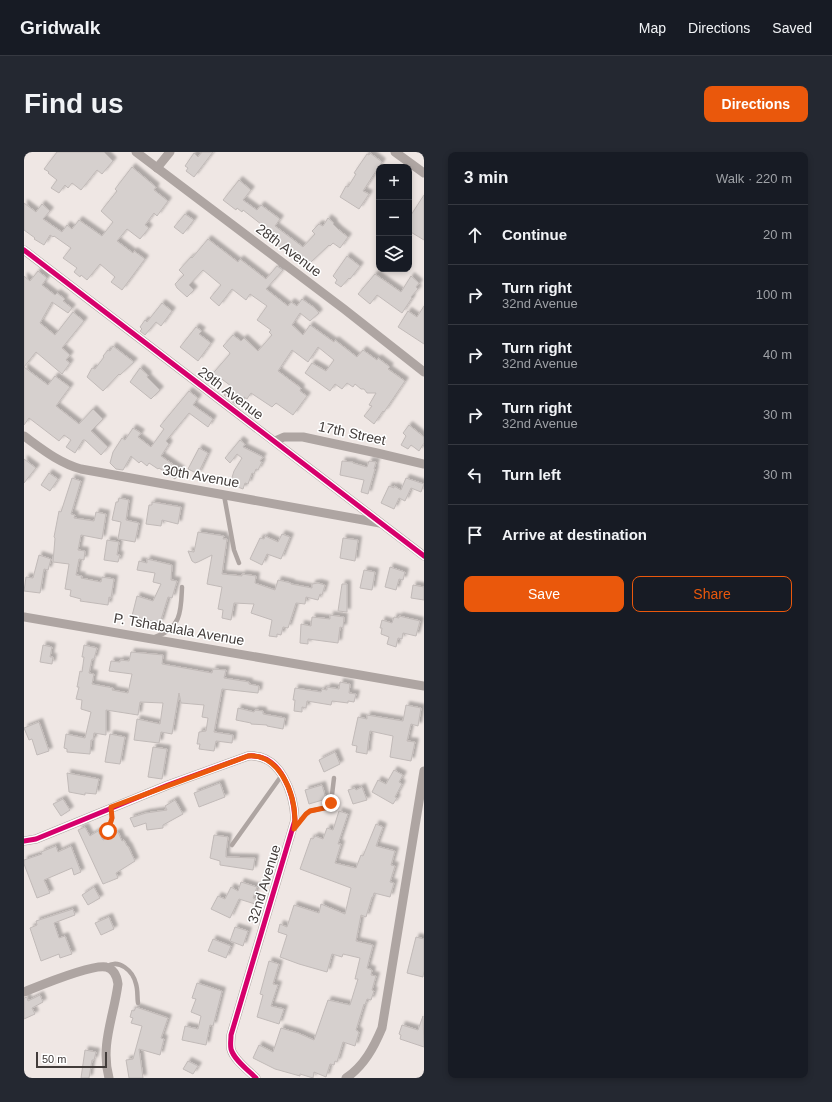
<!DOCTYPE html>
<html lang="en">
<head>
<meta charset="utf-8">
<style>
  :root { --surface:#171b24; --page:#242831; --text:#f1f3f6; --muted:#9ea1a6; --line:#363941; --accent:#ea580c }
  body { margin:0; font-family:Arial,sans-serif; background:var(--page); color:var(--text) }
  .controls { position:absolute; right:12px; top:12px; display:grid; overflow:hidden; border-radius:8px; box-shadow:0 2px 6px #0003 }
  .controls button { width:36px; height:36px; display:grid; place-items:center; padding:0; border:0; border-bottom:1px solid var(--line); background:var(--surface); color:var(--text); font:20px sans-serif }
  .scale { position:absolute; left:12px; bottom:10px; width:71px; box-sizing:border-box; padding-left:4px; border:2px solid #423c3a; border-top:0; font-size:11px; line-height:14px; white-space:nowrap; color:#423c3a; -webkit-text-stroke:3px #fff; paint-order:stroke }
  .stop { position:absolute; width:12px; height:12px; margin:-9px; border:3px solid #ea580c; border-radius:50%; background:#fff }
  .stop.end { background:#ea580c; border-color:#fff; box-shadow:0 1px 4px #0008 }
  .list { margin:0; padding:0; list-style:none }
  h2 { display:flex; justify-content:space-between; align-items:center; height:52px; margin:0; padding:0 16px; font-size:17px }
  h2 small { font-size:13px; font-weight:400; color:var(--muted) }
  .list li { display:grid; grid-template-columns:26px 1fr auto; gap:12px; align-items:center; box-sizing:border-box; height:60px; padding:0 16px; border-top:1px solid var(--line) }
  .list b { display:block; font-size:15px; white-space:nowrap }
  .list p { margin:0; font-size:13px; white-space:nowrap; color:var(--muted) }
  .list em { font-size:13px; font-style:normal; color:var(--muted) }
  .actions { display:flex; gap:8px; padding:12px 16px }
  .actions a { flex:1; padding:9px 0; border:1px solid var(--accent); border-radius:8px; text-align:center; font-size:14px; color:var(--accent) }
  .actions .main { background:var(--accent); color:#fff }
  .icon { flex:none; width:22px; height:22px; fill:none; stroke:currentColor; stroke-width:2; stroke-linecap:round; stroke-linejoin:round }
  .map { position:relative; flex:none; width:400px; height:926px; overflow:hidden; border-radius:8px }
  header { display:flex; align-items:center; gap:24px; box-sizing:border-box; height:56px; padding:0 20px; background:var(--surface); border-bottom:1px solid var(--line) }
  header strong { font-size:19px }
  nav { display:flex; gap:22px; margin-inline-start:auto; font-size:14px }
  .intro { display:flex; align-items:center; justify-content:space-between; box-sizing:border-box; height:96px; padding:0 24px }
  h1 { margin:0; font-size:28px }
  .button { padding:10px 18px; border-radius:8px; background:var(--accent); color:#fff; font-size:14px; font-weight:700 }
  main { display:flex; gap:24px; padding:0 24px }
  aside { flex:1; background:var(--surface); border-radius:8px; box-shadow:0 2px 6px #0003 }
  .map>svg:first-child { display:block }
  .building { fill:#d6d0ce; stroke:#c1bab8; filter:url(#shadow) }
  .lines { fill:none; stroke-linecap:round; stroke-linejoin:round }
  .lane { stroke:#aea5a2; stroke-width:4.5 }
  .street { stroke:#aea5a2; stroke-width:9 }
  .cycleway-casing { stroke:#fff; stroke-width:8 }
  .cycleway { stroke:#d6006c; stroke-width:5 }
  .route { stroke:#ea580c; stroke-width:5 }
  .labels { text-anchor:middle; stroke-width:3; stroke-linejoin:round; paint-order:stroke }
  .street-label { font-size:14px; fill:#423c3a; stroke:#fff }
</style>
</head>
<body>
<header>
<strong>Gridwalk</strong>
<nav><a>Map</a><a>Directions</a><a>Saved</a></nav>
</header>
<div class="intro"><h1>Find us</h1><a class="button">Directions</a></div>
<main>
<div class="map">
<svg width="400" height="926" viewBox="0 0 400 926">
  <defs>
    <filter id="shadow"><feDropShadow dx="3.5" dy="-3.5" stdDeviation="1" flood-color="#0004"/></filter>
  </defs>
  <rect width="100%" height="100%" fill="#efe7e4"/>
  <!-- building -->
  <g class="building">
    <polygon points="33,0 80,0 89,9 78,22 73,18 57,38 48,31 44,36 41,33 35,41 27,36 33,28 24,21 25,20 20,17"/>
    <polygon points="178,0 189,0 170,25 162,19 164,16 161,14 170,1 174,5"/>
    <polygon points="346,1 358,10 339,39 345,42 335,57 316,45 322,34 324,35 332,22 330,21 343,2 345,3"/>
    <polygon points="108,15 132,35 130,38 144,49 133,64 130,61 121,73 125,76 116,87 103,77 93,89 109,101 110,99 121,107 98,138 87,130 91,125 76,112 63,128 57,123 56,125 50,120 53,116 39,106 47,96 30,84 29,85 26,83 20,93 10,87 11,86 0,78 0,51 12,60 18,52 26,59 19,67 38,80 43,73 48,77 55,68 78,84 89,70 77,59 93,39 91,37"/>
    <polygon points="215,28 227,38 219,48 233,58 237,53 256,67 251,74 279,95 291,82 288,79 295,72 299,74 304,66 310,71 309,72 315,78 324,85 316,96 309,91 306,94 305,93 285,112 282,109 280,111 267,98 265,101 252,92 256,87 219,58 218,60 213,56 212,58 199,48"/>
    <polygon points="400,43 400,88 385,79 385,66"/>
    <polygon points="161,62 170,68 159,82 150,75"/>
    <polygon points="184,87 214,110 216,107 242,127 253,114 259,118 242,137 264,154 267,150 273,154 278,147 291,156 295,161 286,169 276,161 268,173 279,183 286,173 310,190 311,188 333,205 339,198 353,208 354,206 366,215 364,217 381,229 360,260 359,259 350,272 340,264 348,254 345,253 352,241 343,241 340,237 337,237 331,232 329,235 323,231 318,237 311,232 306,239 281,221 288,211 302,219 310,208 294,195 284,210 268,198 254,219 277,236 276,239 283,244 269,263 252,251 248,255 227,241 223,247 220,245 215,253 212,253 200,243 207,234 195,225 189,232 184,227 205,203 206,201 199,194 209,183 217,189 220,186 234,199 248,183 245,180 247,178 233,168 243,154 226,142 222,148 208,137 195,154 186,146 197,133 179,118 165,133 170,138 163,145 153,136 151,132 160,123 155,118 167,105 168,106"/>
    <polygon points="323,104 336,114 326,127 325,126 317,135 311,131 313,128 309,124"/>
    <polygon points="14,119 23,126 18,133 31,143 33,141 41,147 39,149 48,156 44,161 28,150 16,171 31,183 49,160 60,169 38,196 46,203 42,208 46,211 38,222 12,200 0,215 24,233 31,224 46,235 32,254 55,272 69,257 79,267 67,279 84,295 77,303 61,288 59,288 51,301 42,295 47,288 40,283 35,289 5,266 0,273 0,124 6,129"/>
    <polygon points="351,122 377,140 387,124 395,131 392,135 394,137 387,145 388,146 378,161 353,143 346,152 334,142"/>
    <polygon points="138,151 148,159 137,174 132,170 121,183 116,179 118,177 116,175 121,168 123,170"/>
    <polygon points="400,154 400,192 374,175 384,159 393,165"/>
    <polygon points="172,175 178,179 175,182 187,191 174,209 156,195"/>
    <polygon points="89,194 110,210 96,223 95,222 79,239 63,225 68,216 71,217 80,205 79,204 84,198 86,199"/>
    <polygon points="116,216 124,223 123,225 136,238 127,247 106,230"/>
    <polygon points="165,239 174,246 169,253 189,267 184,275 165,261 142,289 145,292 137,304 157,318 151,327 135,316 134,317 125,311 123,314 117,309 115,311 107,304 99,318 92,317 86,311 89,300 98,286 101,288 109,276 117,281 114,285 127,295 140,277 136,274"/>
    <polygon points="385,273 400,285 400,291 395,299 387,293 384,297 377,293 382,284 379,281"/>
    <polygon points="216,288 221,292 219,295 239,305 236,309 238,310 234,318 232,317 230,322 228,321 224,332 221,331 219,337 206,332 210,319 218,306 213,302 206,311 201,306"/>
    <polygon points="175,296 184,301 174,322 164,317"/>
    <polygon points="0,307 12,316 0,331"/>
    <polygon points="318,309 329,310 329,311 343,315 345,309 352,310 350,317 351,317 344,342 337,340 340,328 316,323"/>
    <polygon points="25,321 34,327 26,339 17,333"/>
    <polygon points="48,326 57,329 47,362 51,363 50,366 70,369 72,360 82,362 78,387 57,383 54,398 61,399 60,408 55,407 52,423 58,424 57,426 77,430 78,425 90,427 87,446 85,445 84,453 56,449 57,447 46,444 47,438 41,437 45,412 29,410 31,386 30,385 35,359 37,360"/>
    <polygon points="382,326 400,332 397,340 387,336 381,349 375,346 370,357 357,351 365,334 370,336 370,334 377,338"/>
    <polygon points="95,346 105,348 102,368 115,371 111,390 94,387 97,370 88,368 92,350 94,350"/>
    <polygon points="128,350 157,355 154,372 138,368 137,374 122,372 125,353 128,353"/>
    <polygon points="174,380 200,384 199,387 203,387 198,422 218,424 218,422 232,424 231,431 251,438 254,428 267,431 267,432 288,436 288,432 294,431 301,433 298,443 296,442 294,448 282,445 281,452 272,451 264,476 259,475 257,483 253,482 253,485 245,484 248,468 227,461 230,452 210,451 207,468 198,466 199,458 194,457 198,435 183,432 188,403 174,410 171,411 168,409 164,399 170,400"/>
    <polygon points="258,382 266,385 257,407 243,402 238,413 226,407 236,386 240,387 241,384 254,390"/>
    <polygon points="319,386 334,388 331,409 316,406"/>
    <polygon points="83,388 95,390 93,403 96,403 94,410 80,408"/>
    <polygon points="15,403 27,407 24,418 20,417 16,441 0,439 2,425 9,426"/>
    <polygon points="123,407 148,413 147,428 153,429 148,446 144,445 136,471 108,464 113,444 129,449 137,432 129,430 131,421 113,418 115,409 123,411"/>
    <polygon points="366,415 381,420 379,428 375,427 372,438 361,435"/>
    <polygon points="340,418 351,420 348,438 336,436"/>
    <polygon points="318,432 323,432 323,460 314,459"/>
    <polygon points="389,433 400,435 400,448 387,446"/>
    <polygon points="306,463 320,465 319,476 316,475 314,491 284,487 284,492 276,491 277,472 287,474 288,465 306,467"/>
    <polygon points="375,464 396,469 392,484 379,481 378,487 374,486 372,495 363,492 365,485 357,482 358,476 356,476 358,468 368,471 370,465 375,466"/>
    <polygon points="19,493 28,495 26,505 29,505 28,512 16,510"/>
    <polygon points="60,493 73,496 70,507 68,507 65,521 70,522 68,532 89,536 88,538 104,541 108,522 85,519 87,509 96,510 96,508 105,509 107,500 139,503 138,512 188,521 189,517 202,518 200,526 225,530 225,532 235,534 234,541 198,537 190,580 209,583 208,591 192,589 190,599 175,597 176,592 173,592 175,580 182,579 184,566 178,565 180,553 157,551 155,541 148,582 137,580 135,591 110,588 113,567 136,572 139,551 116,550 114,563 82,558 82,583 70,581 69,588 67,588 66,602 43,600 43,597 40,596 42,582 61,586 67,560 57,557 58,548 52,547 55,535 53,535 56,519 58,520 60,505 58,505"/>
    <polygon points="316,530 326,532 325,541 332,542 330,550 324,549 324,551 308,549 307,553 283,549 282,556 278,555 278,560 270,559 271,548 269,548 271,536 297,540 298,537 303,538 303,535 315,537"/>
    <polygon points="382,553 397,556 394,574 387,572 383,589 391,590 387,609 366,605 369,584 346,579 344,592 343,602 332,600 333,594 328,593 334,565 343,567 343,563 379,569"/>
    <polygon points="214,556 230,560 231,558 239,559 239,562 261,566 259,577 243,574 243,573 227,572 227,571 212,568"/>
    <polygon points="15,570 25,599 13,603 8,587 5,588 0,576"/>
    <polygon points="86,582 101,585 96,612 81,610"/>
    <polygon points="129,595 143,597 138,627 124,625"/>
    <polygon points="311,600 316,612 300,620 295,608"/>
    <polygon points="370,618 379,623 375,630 378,632 371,645 373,646 369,652 348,640 354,628 362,632"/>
    <polygon points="43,621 75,627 72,642 61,641 61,643 45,640"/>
    <polygon points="196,631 201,645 175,655 170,641"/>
    <polygon points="298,633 302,647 285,652 281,638"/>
    <polygon points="338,635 343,648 329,652 324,638 331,636 332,638"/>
    <polygon points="39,647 46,658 37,664 29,652"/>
    <polygon points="151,648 159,662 139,673 139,676 123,678 122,671 110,675 106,666 122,661 143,658 141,654"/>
    <polygon points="315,659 324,662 314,692 317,692 311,711 332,716 337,703 339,704 352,672 359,675 352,694 371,699 367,713 371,714 366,730 370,731 366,745 350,741 349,745 348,745 342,765 337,763 332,789 349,793 343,816 348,818 347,823 352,824 348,838 350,839 347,848 343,847 341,853 340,852 332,878 335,880 331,894 319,890 313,910 311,909 310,913 306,912 302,925 290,920 289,926 276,922 276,924 251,917 229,906 235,893 249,900 257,876 274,881 290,888 304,848 326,853 334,827 331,827 336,806 319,802 318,805 308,802 303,820 275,812 256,805 263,783 254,780 256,772 263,775 270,753 295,761 297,752 321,762 327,736 276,717 287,686 289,687 291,684 299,687 303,676 309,678"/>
    <polygon points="61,675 66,684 74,679 79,688 94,680 98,689 100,688 103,694 104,694 111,709 92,721 94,726 79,732 54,678"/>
    <polygon points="190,683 204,685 202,700 202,705 231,706 229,718 196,713 196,709 186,706"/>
    <polygon points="32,694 34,700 47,694 57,720 50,723 48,716 20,728 26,741 13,746 0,712 0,708 18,702 17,700"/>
    <polygon points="217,730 233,735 229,746 233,748 231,752 215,747 206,766 187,757 194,744 201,747 207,735 214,739"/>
    <polygon points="70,735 76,746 64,753 58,743"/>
    <polygon points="49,757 51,763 30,771 35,786 41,784 48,802 36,806 35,802 17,809 6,776 13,773 12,769"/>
    <polygon points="85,765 90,777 77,783 71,771"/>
    <polygon points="211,775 224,779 219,794 206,789"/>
    <polygon points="392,785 400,787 400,819 399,825 383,821"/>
    <polygon points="189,787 207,794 202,806 184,799"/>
    <polygon points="245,809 255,812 249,832 254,833 247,854 260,857 255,872 233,865 239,843 236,842"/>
    <polygon points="173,831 198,839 189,874 186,873 182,893 158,888 161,874 174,877 177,864 167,860 172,847 168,846"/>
    <polygon points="16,843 19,850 8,856 11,862 0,867 0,846 3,845 4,849"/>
    <polygon points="112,855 144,866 137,886 140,887 136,903 115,897 119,926 105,926 102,908 109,907 118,874 107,871 109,866 106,865 108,858 110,859"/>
    <polygon points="399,864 400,895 376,887 377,883 375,882 378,873 394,878"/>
    <polygon points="61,898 72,900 70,908 68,908 65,926 57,926"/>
    <polygon points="164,909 174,914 169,922 159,917"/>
  </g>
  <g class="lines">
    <!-- lane -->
    <g class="lane">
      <polyline points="200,343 210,398 215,411"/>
      <path d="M131,485C158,476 157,458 158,435"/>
      <polyline points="271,675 282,662 286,659 305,655 307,651 310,626"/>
      <polyline points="84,679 88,666 87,655"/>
      <polyline points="208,693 258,623"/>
      <path d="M82,815C95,806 109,819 112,832C114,838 113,845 114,851"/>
    </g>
    <!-- street -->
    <g class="street">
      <polyline points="112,0 320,157 400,220"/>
      <polyline points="371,0 400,21"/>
      <polyline points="133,16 146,0"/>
      <polyline points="0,98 400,404"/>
      <path d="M0,284C18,297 35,311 57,317L356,371"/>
      <polyline points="251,289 260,285 279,285 353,301 400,312"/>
      <polyline points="0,465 400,534"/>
      <path d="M0,689L12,687L144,633L224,604C257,601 270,642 271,668L207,883C207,888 206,892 207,897C210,908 224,918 232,926"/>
      <path d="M0,840C15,834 67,812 82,815C90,817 93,824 94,832C90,864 76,893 85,926"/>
      <path d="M322,926C340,914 350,895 358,876L400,619"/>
    </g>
    <!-- cycleway casing -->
    <g class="cycleway-casing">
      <g id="cycleway">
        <polyline points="0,98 400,404"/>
        <path d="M0,689L12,687L144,633L224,604C257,601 270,642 271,668L207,883C207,888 206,892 207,897C210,908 224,918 232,926"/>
      </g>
    </g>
    <!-- cycleway -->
    <use href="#cycleway" class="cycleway"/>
  </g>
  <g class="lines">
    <!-- route -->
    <path class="route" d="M84,679L88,666L87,655L224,604C258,601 275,650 270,677L282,662L286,659L305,655L307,651"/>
  </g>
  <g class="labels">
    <!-- street labels -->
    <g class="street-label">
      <text transform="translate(265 98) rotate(37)" y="5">28th Avenue</text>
      <text transform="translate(207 241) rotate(37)" y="5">29th Avenue</text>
      <text transform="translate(328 281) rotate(12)" y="5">17th Street</text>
      <text transform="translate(177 324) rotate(10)" y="5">30th Avenue</text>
      <text transform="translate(155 477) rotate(10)" y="5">P. Tshabalala Avenue</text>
      <text transform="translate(240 732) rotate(-73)" y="5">32nd Avenue</text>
    </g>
  </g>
</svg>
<div class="controls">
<button>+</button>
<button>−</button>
<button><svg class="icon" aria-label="layers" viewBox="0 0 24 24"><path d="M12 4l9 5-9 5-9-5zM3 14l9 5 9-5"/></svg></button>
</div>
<div class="scale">50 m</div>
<div class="stop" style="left:84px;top:679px"></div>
<div class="stop end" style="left:307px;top:651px"></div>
</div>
<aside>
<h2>3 min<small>Walk · 220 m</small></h2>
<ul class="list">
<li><svg class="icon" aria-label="ahead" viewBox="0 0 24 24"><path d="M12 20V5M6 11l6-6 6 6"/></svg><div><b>Continue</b></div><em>20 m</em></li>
<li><svg class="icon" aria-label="right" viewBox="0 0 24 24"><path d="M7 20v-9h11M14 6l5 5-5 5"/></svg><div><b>Turn right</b><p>32nd Avenue</p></div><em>100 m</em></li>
<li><svg class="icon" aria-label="right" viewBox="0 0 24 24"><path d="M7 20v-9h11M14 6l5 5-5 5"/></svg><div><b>Turn right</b><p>32nd Avenue</p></div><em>40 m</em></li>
<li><svg class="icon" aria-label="right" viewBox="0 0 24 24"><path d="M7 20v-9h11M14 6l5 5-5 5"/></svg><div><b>Turn right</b><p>32nd Avenue</p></div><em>30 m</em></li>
<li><svg class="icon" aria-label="left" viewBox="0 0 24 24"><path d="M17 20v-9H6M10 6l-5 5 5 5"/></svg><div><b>Turn left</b></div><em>30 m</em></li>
<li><svg class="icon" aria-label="arrive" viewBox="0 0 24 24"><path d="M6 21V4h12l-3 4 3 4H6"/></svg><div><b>Arrive at destination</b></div></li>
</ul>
<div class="actions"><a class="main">Save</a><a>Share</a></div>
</aside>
</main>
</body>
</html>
